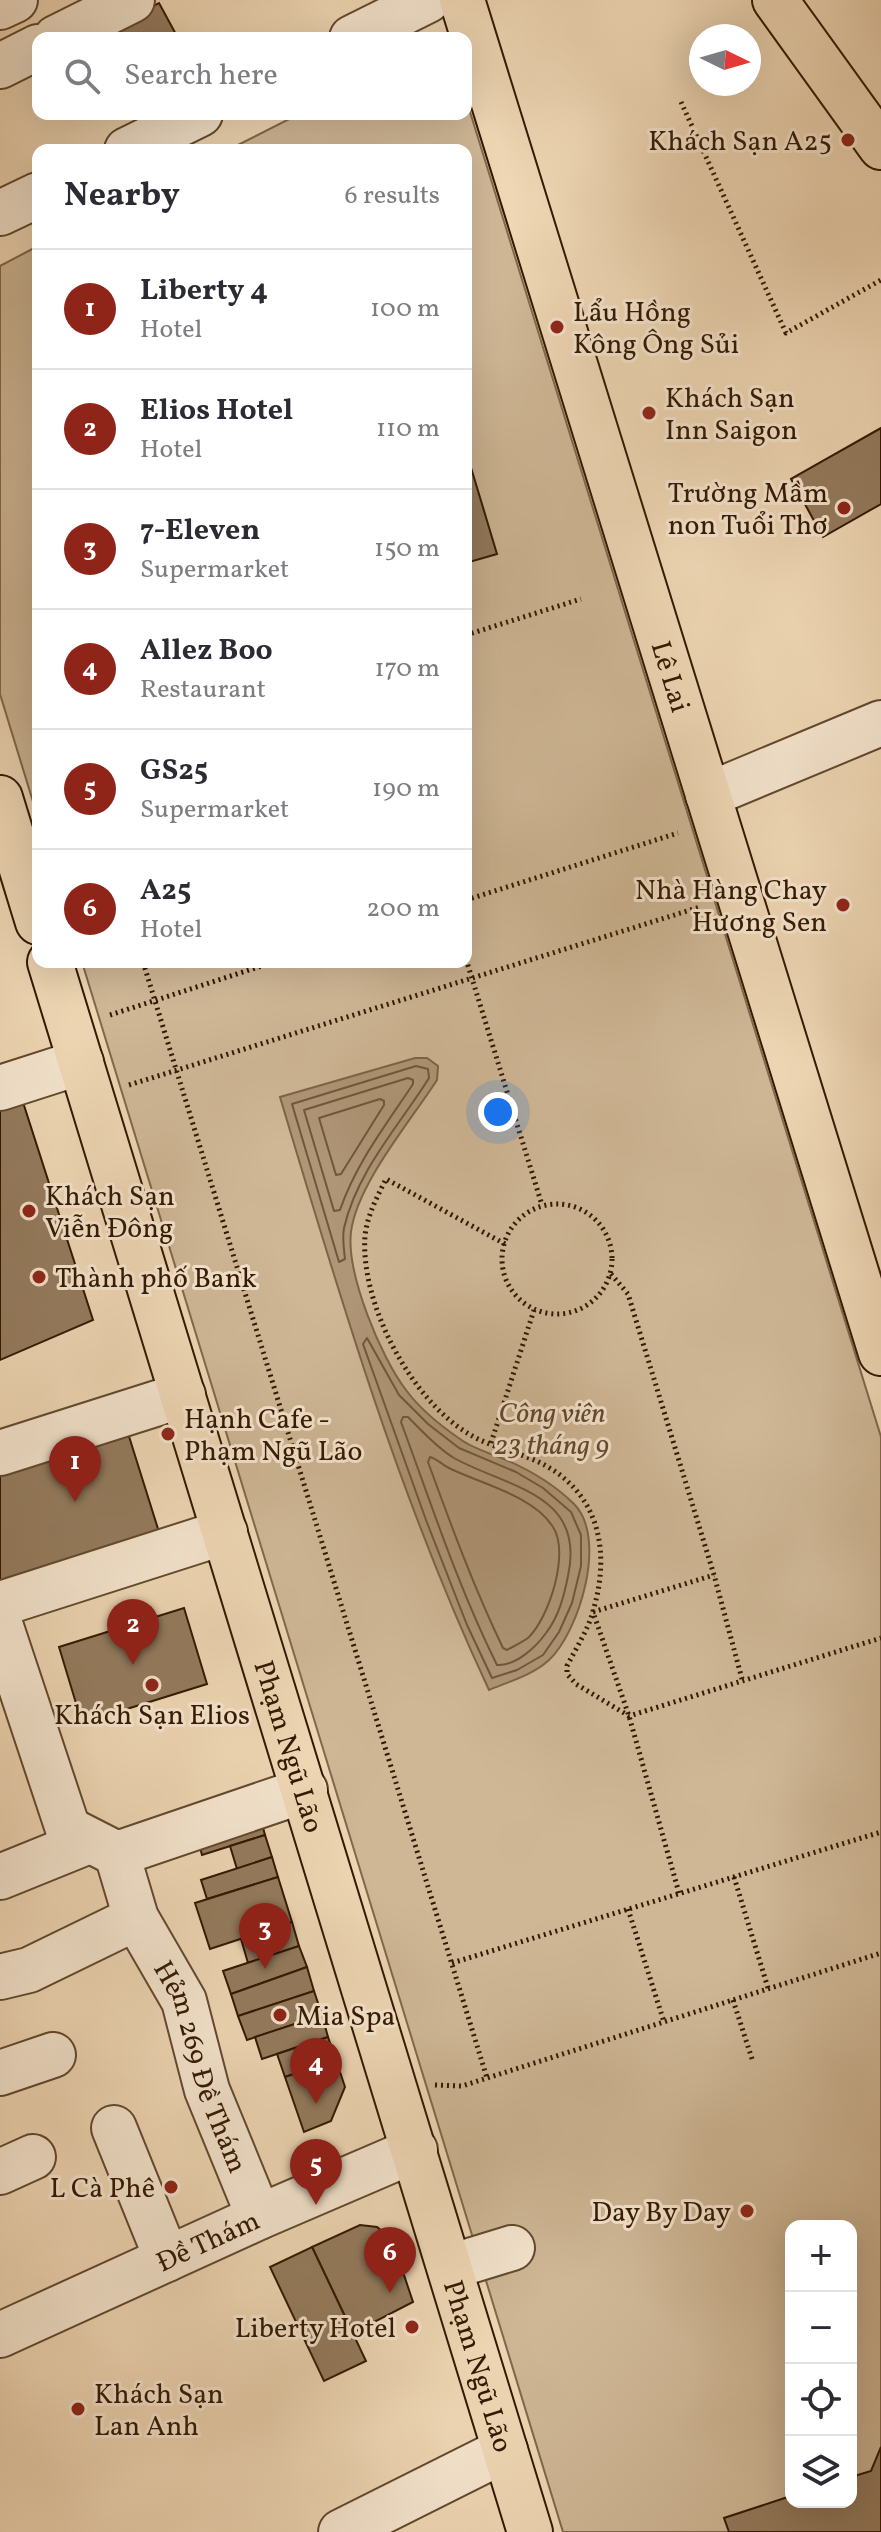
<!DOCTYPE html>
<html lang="en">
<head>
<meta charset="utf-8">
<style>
  :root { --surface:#fff; --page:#f2f2f3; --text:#2b2b33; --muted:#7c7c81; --line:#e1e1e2; --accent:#8f2418 }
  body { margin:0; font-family:Vollkorn,serif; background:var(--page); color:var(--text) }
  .controls { position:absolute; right:24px; bottom:24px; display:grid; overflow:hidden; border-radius:16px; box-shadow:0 8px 32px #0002 }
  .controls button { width:72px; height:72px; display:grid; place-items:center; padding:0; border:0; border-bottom:2px solid var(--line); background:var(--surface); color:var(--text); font:40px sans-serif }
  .compass { position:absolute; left:689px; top:24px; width:72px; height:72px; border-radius:50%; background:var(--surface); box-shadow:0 8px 32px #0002; rotate:95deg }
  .you { position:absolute; left:498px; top:1112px; width:28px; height:28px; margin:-20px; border:6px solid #fff; border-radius:50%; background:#1a73e8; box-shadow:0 0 0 12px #1a73e833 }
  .badge { display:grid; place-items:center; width:52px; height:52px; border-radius:50%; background:var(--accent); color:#fff; font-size:26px; font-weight:700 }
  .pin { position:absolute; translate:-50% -66px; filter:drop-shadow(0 2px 4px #0008) }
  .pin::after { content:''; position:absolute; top:42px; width:28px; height:24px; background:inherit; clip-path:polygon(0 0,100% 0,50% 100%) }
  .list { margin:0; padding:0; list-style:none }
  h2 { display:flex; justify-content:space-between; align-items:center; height:104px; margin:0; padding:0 32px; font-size:34px }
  h2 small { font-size:26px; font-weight:400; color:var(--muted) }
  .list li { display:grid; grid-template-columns:52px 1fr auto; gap:24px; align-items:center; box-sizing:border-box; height:120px; padding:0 32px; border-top:2px solid var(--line) }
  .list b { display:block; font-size:30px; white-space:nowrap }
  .list p { margin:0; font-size:26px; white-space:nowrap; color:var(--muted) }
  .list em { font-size:26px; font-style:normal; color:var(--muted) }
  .icon { flex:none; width:44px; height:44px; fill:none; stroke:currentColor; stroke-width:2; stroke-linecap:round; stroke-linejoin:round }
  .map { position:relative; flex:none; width:881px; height:2532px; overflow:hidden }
  .search { position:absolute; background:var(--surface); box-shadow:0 8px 32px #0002; left:32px; top:32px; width:440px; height:88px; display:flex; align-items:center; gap:20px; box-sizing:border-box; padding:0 28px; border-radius:16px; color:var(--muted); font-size:30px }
  .panel { position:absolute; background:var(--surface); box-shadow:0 8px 32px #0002; left:32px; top:144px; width:440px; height:824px; border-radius:16px }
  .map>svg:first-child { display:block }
  .green { fill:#cfb796; stroke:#80684b; stroke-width:2; fill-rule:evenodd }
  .water { fill:#af9677; stroke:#7d6447; stroke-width:2 }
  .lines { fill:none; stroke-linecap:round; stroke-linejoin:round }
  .shore { stroke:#70573c; stroke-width:2 }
  .building { fill:#947b5e; stroke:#321800; stroke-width:2 }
  .minor-casing { stroke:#61482d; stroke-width:48 }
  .major-casing { stroke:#321800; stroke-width:48 }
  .path { stroke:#321800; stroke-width:5; stroke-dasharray:2 4; stroke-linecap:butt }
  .minor { stroke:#f5e5cf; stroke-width:44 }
  .major { stroke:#efd7b5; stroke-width:44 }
  .poi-dot { fill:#8f2418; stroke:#f5e5cf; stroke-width:3 }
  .labels { text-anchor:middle; stroke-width:6; stroke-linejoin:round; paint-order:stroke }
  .poi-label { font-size:28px; fill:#321800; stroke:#f5e5cf; text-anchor:start }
  .street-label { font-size:28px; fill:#321800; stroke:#f5e5cf }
  .park-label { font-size:28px; font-style:italic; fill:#61482d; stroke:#f5e5cf }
</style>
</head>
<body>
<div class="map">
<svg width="881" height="2532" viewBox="0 0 881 2532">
  <rect width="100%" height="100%" fill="#efd7b5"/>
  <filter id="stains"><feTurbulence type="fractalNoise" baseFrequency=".0025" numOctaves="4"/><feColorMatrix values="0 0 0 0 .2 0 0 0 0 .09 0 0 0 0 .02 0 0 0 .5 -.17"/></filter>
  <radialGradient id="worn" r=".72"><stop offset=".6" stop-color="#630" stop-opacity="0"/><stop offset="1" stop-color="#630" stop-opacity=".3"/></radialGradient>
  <!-- green -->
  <g class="green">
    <path d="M466,99L881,1437V2532H563L82,962H466V150H228L299,114H466ZM791,2226H851V2502H791Z"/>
    <polygon points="38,246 38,818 0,694 0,266"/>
  </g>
  <!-- water -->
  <path class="water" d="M415,1058H427L438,1066L437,1080C410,1122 357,1184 351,1232C346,1273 381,1358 406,1390C420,1409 441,1426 460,1439C472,1448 489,1453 504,1459C530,1470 554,1484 574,1504C608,1538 579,1632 549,1660C533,1675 508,1682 489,1690C400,1500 340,1298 280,1097Z"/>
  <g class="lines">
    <!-- shore -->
    <g class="shore">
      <path d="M416,1066L428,1069L429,1078C399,1126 357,1171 344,1228C342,1238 344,1249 345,1259L339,1262L292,1104Z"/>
      <path d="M408,1078L413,1080V1084C386,1125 356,1163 340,1210L334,1211L304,1110Z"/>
      <polygon points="380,1099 384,1101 384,1105 341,1174 336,1175 319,1118"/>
      <polygon points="367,1338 399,1395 428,1424 459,1448 516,1472 543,1488 571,1512 581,1535 581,1566 572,1603 559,1632 543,1655 517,1670 492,1678 467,1625 426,1520 363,1344"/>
      <path d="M403,1417H408C422,1431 437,1448 454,1458C508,1488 586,1493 568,1576C564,1596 559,1616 546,1633C536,1647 516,1666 497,1665C458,1587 431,1503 401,1422Z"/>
      <path d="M430,1457C438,1459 443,1466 451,1469C482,1484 534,1496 553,1527C570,1553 549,1617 529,1637C523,1642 514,1646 507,1650L503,1648C474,1588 451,1525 428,1462Z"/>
    </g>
  </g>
  <!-- building -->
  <g class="building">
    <polygon points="159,3 178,38 89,38"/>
    <polygon points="881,428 881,504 823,537 791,479"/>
    <polygon points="466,451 497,554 466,563"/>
    <polygon points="21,1096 93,1320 0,1360 0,1102"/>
    <polygon points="127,1430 159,1532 0,1583 0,1471"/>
    <polygon points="184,1608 207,1684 82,1723 59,1647"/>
    <polygon points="260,1816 265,1835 202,1855 197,1836"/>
    <polygon points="265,1835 272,1857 237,1869 230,1846"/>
    <polygon points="272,1857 278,1877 207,1899 201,1880"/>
    <polygon points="278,1877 292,1922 210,1949 195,1903"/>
    <polygon points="292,1922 299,1946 248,1963 241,1939"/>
    <polygon points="299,1946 307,1967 231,1994 223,1971"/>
    <polygon points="307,1967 314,1991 238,2016 231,1994"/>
    <polygon points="314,1991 322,2015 247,2040 238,2016"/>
    <polygon points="322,2015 328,2037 262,2059 255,2037"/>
    <polygon points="328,2037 336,2060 285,2077 277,2054"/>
    <polygon points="336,2060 345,2087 331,2121 304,2132 285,2077"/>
    <polygon points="360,2225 377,2227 392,2239 413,2302 353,2333 312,2247"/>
    <polygon points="312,2247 366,2361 324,2381 270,2267"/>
    <polygon points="881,2447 881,2532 729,2532 724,2518 791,2496 791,2502 851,2502 851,2477 871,2471"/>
  </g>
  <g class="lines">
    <!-- minor casing -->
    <g class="minor-casing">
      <g id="minor">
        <polyline points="0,7 15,0"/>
        <polyline points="56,38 132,0"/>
        <polyline points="352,38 428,0"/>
        <polyline points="0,66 38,47"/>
        <polyline points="127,150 200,114"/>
        <polyline points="0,213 38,195"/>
        <polyline points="708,795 881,723"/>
        <polyline points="0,1088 81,1062"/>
        <polyline points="0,1453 183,1395"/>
        <polyline points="0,1604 225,1532"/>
        <polyline points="0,1624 68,1829 117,1854 305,1790"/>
        <path id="s1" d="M117,1854L136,1918L184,2001L207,2090L259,2217"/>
        <polyline points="0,1877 89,1841"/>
        <polyline points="0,1977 29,1970 136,1918"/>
        <polyline points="0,2073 53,2055"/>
        <polyline points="114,2128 167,2259"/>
        <polyline points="0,2172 33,2157"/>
        <polyline points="450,2267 512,2248"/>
        <path id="s2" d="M0,2335L259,2217L415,2150"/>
        <polyline points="341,2532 505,2450"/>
      </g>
    </g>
    <!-- major casing -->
    <g class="major-casing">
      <g id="major">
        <path id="s3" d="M462,0L881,1353"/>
        <polyline points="775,0 881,147"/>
        <polyline points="0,798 38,922"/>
        <path id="s4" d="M50,962L530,2532"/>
      </g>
    </g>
    <!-- path -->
    <g class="path">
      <polyline points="681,102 786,333 881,280"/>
      <polyline points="466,635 581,599"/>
      <polyline points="466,900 678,833"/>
      <polyline points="466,959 542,1205"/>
      <polyline points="143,962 487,2078"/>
      <polyline points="110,1015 274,962"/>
      <polyline points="129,1085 700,907"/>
      <circle cx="557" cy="1259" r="55"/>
      <path d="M505,1244L386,1179C377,1197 367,1216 365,1236C360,1303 411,1400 469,1434C493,1449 523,1452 548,1467C601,1498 610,1555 593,1611C588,1630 576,1648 567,1666V1674L576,1684L629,1716L881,1638"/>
      <polyline points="611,1274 628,1294 714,1575 742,1679"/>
      <polyline points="491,1443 534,1310"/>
      <polyline points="734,1877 768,1988"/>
      <polyline points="679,1893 629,1716 593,1612 714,1575"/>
      <polyline points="628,1909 664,2022"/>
      <polyline points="452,1963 881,1832"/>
      <polyline points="733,2000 753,2062"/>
      <polyline points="435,2085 462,2086 881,1953"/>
    </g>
    <!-- minor -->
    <use href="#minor" class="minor"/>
    <!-- major -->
    <use href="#major" class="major"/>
  </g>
  <!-- markers -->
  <g class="poi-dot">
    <circle cx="848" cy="140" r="8"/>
    <circle cx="557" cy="327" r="8"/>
    <circle cx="649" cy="413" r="8"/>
    <circle cx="844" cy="508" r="8"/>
    <circle cx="843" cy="905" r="8"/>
    <circle cx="29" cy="1211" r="8"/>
    <circle cx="39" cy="1277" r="8"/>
    <circle cx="168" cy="1434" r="8"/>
    <circle cx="152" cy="1685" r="8"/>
    <circle cx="280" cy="2015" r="8"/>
    <circle cx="171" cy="2187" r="8"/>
    <circle cx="747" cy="2211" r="8"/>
    <circle cx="412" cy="2327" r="8"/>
    <circle cx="78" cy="2409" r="8"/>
  </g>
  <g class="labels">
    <!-- poi labels -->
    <g class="poi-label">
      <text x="832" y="150" text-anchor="end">Khách Sạn A25</text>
      <text x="573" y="321">Lẩu Hồng<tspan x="573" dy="32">Kông Ông Sủi</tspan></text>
      <text x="665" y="407">Khách Sạn<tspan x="665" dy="32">Inn Saigon</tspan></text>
      <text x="828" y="502" text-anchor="end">Trường Mầm<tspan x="828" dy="32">non Tuổi Thơ</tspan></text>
      <text x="827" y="899" text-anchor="end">Nhà Hàng Chay<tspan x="827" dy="32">Hương Sen</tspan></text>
      <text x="45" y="1205">Khách Sạn<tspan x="45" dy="32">Viễn Đông</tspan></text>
      <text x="55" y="1287">Thành phố Bank</text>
      <text x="184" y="1428">Hạnh Cafe -<tspan x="184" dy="32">Phạm Ngũ Lão</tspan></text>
      <text x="152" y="1724" text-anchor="middle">Khách Sạn Elios</text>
      <text x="296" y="2025">Mia Spa</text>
      <text x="155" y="2197" text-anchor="end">L Cà Phê</text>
      <text x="731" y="2221" text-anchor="end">Day By Day</text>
      <text x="396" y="2337" text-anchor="end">Liberty Hotel</text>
      <text x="94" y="2403">Khách Sạn<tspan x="94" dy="32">Lan Anh</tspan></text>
    </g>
    <!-- street labels -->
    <g class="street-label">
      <text dy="10" stroke="none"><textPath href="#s3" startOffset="708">Lê Lai</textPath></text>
      <text dy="10" stroke="none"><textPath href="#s4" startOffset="820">Phạm Ngũ Lão</textPath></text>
      <text dy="10" stroke="none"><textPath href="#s1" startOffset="230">Hẻm 269 Đề Thám</textPath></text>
      <text dy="10" stroke="none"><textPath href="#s2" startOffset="228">Ðề Thám</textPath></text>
      <text dy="10" stroke="none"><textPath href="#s4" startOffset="1468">Phạm Ngũ Lão</textPath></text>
    </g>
    <!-- park labels -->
    <g class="park-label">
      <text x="552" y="1422">Công viên<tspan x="552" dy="32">23 tháng 9</tspan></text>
    </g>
  </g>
  <rect width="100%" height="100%" filter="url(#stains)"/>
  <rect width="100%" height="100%" fill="url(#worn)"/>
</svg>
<div class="controls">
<button>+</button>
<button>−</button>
<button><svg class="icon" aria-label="locate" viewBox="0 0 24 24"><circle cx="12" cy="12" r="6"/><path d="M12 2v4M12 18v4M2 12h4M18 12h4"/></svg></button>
<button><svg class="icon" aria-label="layers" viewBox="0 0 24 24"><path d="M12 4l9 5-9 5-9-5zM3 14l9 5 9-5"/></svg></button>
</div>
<svg class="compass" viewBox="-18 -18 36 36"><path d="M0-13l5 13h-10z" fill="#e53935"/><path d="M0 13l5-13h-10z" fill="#7c7c81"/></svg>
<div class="you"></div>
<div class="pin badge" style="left:75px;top:1502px">1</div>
<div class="pin badge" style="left:133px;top:1665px">2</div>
<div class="pin badge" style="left:265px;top:1969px">3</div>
<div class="pin badge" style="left:316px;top:2104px">4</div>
<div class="pin badge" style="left:316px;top:2205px">5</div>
<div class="pin badge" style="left:390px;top:2293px">6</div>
<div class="search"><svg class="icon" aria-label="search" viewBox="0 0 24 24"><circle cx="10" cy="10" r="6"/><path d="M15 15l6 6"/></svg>Search here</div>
<section class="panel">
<h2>Nearby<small>6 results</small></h2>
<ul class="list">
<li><span class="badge">1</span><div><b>Liberty 4</b><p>Hotel</p></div><em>100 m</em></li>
<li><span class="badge">2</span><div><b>Elios Hotel</b><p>Hotel</p></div><em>110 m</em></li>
<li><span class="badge">3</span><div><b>7-Eleven</b><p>Supermarket</p></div><em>150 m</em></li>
<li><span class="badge">4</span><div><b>Allez Boo</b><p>Restaurant</p></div><em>170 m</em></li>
<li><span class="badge">5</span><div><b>GS25</b><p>Supermarket</p></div><em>190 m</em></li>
<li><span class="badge">6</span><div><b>A25</b><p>Hotel</p></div><em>200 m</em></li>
</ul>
</section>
</div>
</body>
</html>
